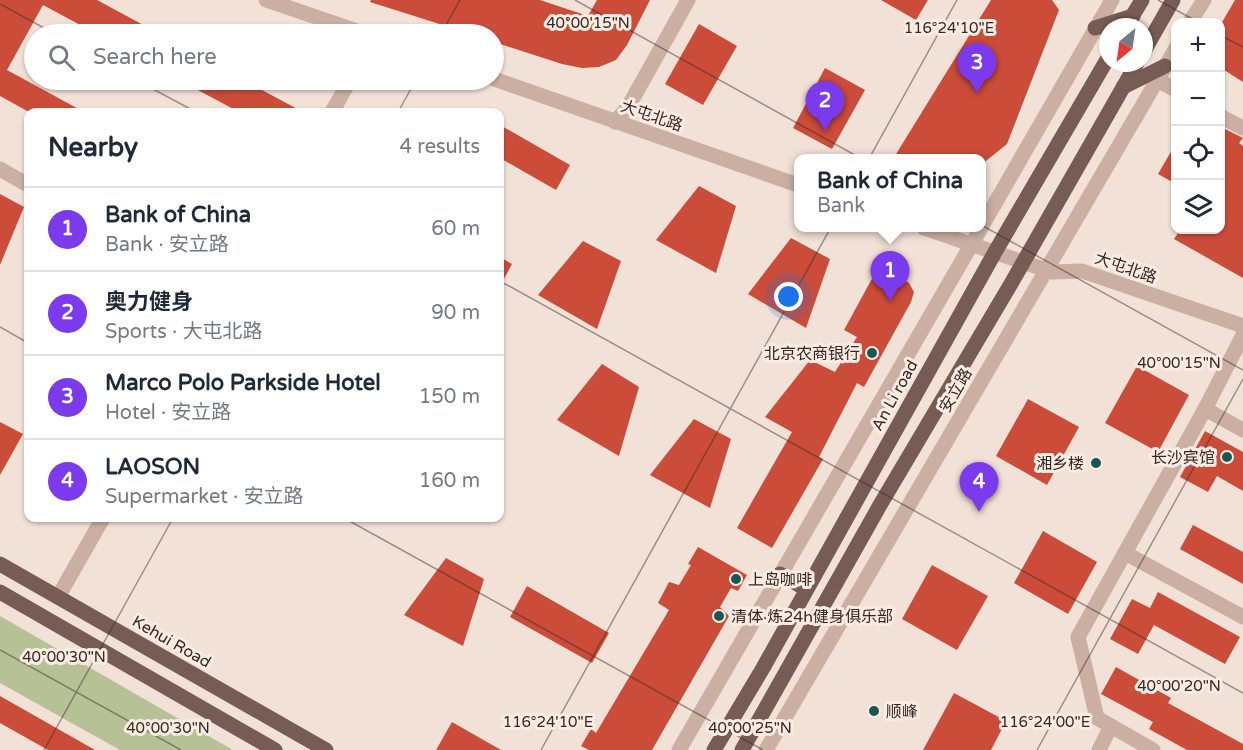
<!DOCTYPE html>
<html lang="en">
<head>
<meta charset="utf-8">
<style>
  :root { --surface:#fff; --page:#f6f6f7; --text:#1f2937; --muted:#747a83; --line:#e0e1e3; --accent:#7c3aed }
  body { margin:0; font-family:"Varela Round","Noto Sans SC",sans-serif; background:var(--page); color:var(--text) }
  .controls { position:absolute; right:18px; top:18px; display:grid; overflow:hidden; border-radius:12px; box-shadow:0 2px 4px #0004 }
  .controls button { width:54px; height:54px; display:grid; place-items:center; padding:0; border:0; border-bottom:2px solid var(--line); background:var(--surface); color:var(--text); font:30px sans-serif }
  .compass { position:absolute; left:1099px; top:18px; width:54px; height:54px; border-radius:50%; background:var(--surface); box-shadow:0 2px 4px #0004; rotate:209deg }
  .you { position:absolute; left:789px; top:297px; width:21px; height:21px; margin:-15px; border:4px solid #fff; border-radius:50%; background:#1a73e8; box-shadow:0 0 0 9px #1a73e833 }
  .badge { display:grid; place-items:center; width:39px; height:39px; border-radius:50%; background:var(--accent); color:#fff; font-size:20px; font-weight:700 }
  .pin { position:absolute; translate:-50% -50px; filter:drop-shadow(0 2px 3px #0008) }
  .pin::after { content:''; position:absolute; top:32px; width:21px; height:18px; background:inherit; clip-path:polygon(0 0,100% 0,50% 100%) }
  .popup { position:absolute; left:794px; top:154px; width:192px; height:78px; box-sizing:border-box; display:grid; place-content:center; border-radius:12px; background:var(--surface); filter:drop-shadow(0 2px 4px #0005); font-size:20px; white-space:nowrap; color:var(--muted) }
  .popup b { font-size:22px; color:var(--text) }
  .popup::after { content:''; position:absolute; left:50%; top:100%; margin-left:-12px; border:12px solid transparent; border-top-color:var(--surface) }
  .list { margin:0; padding:0; list-style:none }
  h2 { display:flex; justify-content:space-between; align-items:center; height:78px; margin:0; padding:0 24px; font-size:26px }
  h2 small { font-size:20px; font-weight:400; color:var(--muted) }
  .list li { display:grid; grid-template-columns:39px 1fr auto; gap:18px; align-items:center; box-sizing:border-box; height:84px; padding:0 24px; border-top:2px solid var(--line) }
  .list b { display:block; font-size:22px; white-space:nowrap }
  .list p { margin:0; font-size:20px; white-space:nowrap; color:var(--muted) }
  .list em { font-size:20px; font-style:normal; color:var(--muted) }
  .icon { flex:none; width:33px; height:33px; fill:none; stroke:currentColor; stroke-width:2; stroke-linecap:round; stroke-linejoin:round }
  .map { position:relative; flex:none; width:1243px; height:750px; overflow:hidden }
  .search { position:absolute; background:var(--surface); box-shadow:0 2px 4px #0004; left:24px; top:24px; width:480px; height:66px; display:flex; align-items:center; gap:15px; box-sizing:border-box; padding:0 21px; border-radius:33px; color:var(--muted); font-size:22px }
  .panel { position:absolute; background:var(--surface); box-shadow:0 2px 4px #0004; left:24px; top:108px; width:480px; height:414px; border-radius:12px }
  .map>svg:first-child { display:block }
  .green { fill:#b7c196 }
  .building { fill:#cc4c3a }
  .lines { fill:none; stroke-linecap:round; stroke-linejoin:round }
  .minor { stroke:#caafa2; stroke-width:15 }
  .major { stroke:#775c55; stroke-width:15 }
  .ticks { fill:none; stroke:#342825; stroke-width:1.5; stroke-opacity:0.45 }
  .poi-dot { fill:#195754; stroke:#faece2; stroke-width:2 }
  .labels { text-anchor:middle; stroke-width:6; stroke-linejoin:round; paint-order:stroke }
  .street-label { font-size:16px; fill:#342825; stroke:#faece2 }
  .poi-label { font-size:16px; fill:#342825; stroke:#faece2; text-anchor:end }
  .ticks-label { font-size:15px; text-anchor:middle; fill:#342825; stroke:#faece2; stroke-width:6; stroke-linejoin:round; paint-order:stroke }
</style>
</head>
<body>
<div class="map">
<svg width="1243" height="750" viewBox="0 0 1243 750">
  <rect width="100%" height="100%" fill="#f2e1d6"/>
  <!-- green -->
  <polygon class="green" points="0,616 233,750 120,750 0,683"/>
  <!-- building -->
  <g class="building">
    <polygon points="0,0 97,0 160,34 97,34 43,5 7,70 84,112 29,112 0,96"/>
    <polygon points="371,0 540,0 588,16 597,0 650,0 627,45 616,60 599,67 582,68 562,64 494,42 494,34 471,34 370,2"/>
    <polygon points="881,0 928,0 916,20"/>
    <polygon points="991,0 1052,0 1059,10 1007,144 981,165 981,159 893,159"/>
    <polygon points="1235,0 1243,0 1243,82 1221,68 1221,24"/>
    <polygon points="699,24 737,46 703,105 665,84"/>
    <polygon points="825,68 865,90 832,149 793,128"/>
    <polygon points="179,80 243,80 303,112 239,112"/>
    <polygon points="500,125 570,165 556,190 500,158"/>
    <polygon points="1221,127 1243,138 1239,143 1243,146 1243,278 1174,239 1180,230 1221,230"/>
    <polygon points="1176,143 1176,184 1158,174"/>
    <polygon points="699,186 736,206 716,273 656,240"/>
    <polygon points="0,194 24,207 0,265"/>
    <polygon points="791,238 830,259 806,328 748,294"/>
    <polygon points="583,241 621,261 597,329 538,295"/>
    <polygon points="500,257 512,264 500,286"/>
    <polygon points="880,264 909,283 914,292 911,302 864,387 857,383 819,457 823,459 772,548 737,528 792,432 765,417 810,360 835,372 857,337 844,330"/>
    <polygon points="602,364 639,387 619,456 557,420"/>
    <polygon points="1137,366 1189,395 1158,452 1105,423"/>
    <polygon points="1028,399 1079,427 1047,485 996,456"/>
    <polygon points="694,419 731,439 710,508 650,475"/>
    <polygon points="0,422 23,434 0,475"/>
    <polygon points="1205,431 1243,452 1243,491 1217,476 1208,492 1180,477"/>
    <polygon points="1193,525 1243,552 1243,584 1180,549"/>
    <polygon points="1043,531 1097,562 1068,614 1014,583"/>
    <polygon points="698,547 747,575 738,591 731,588 720,607 729,616 652,750 589,750 581,746 591,729 596,733 669,610 658,603 669,582 679,585 691,565 688,564"/>
    <polygon points="446,558 484,579 463,646 404,615"/>
    <polygon points="932,565 988,596 957,650 902,619"/>
    <polygon points="527,586 609,633 592,663 510,617"/>
    <polygon points="1158,592 1240,637 1225,664 1154,625 1138,654 1110,639 1132,599 1150,608"/>
    <polygon points="1116,667 1171,698 1168,703 1243,744 1243,750 1187,750 1149,729 1153,722 1101,694"/>
    <polygon points="954,693 1006,721 991,750 923,750"/>
    <polygon points="0,696 95,750 48,750 0,723"/>
    <polygon points="452,722 501,750 436,750"/>
  </g>
  <g class="lines">
    <!-- minor -->
    <g class="minor">
      <polyline points="266,0 366,34"/>
      <polyline points="1190,22 1204,0"/>
      <polyline points="494,79 798,185"/>
      <polyline points="1157,80 1176,90"/>
      <polyline points="332,112 350,80"/>
      <polyline points="1220,116 1243,128"/>
      <polyline points="615,122 628,107 688,0"/>
      <polyline points="0,169 28,185"/>
      <polyline points="982,226 1112,0"/>
      <polyline points="924,228 1052,272 1082,271 1243,326"/>
      <polyline points="1205,409 1243,430"/>
      <polyline points="1125,553 1243,617"/>
      <polyline points="58,597 103,518"/>
      <polyline points="679,750 981,228"/>
      <polyline points="766,750 1176,48"/>
      <polyline points="1099,750 1111,726"/>
      <polyline points="1153,750 1097,718 1078,637 1205,409 1243,335"/>
    </g>
    <!-- major -->
    <g class="major">
      <polyline points="1128,23 1142,0"/>
      <polyline points="1095,28 1133,16"/>
      <polyline points="1144,51 1173,0"/>
      <polyline points="1123,87 1165,66"/>
      <polyline points="0,564 326,750"/>
      <polyline points="780,574 806,589"/>
      <polyline points="0,592 275,750"/>
      <polyline points="714,750 763,668 995,252 1108,58"/>
      <polyline points="742,750 880,505 1012,282 1137,63"/>
    </g>
  </g>
  <!-- ticks -->
  <path class="ticks" d="M575,0L1243,370M1158,0L1198,22M0,4L55,34M441,34L460,0M1220,35L1243,47M136,80L196,112M398,112L416,80M500,281L1243,693M0,327L28,343M344,518L763,750M0,650L181,750M44,750L173,518M541,750L957,0M1037,750L1243,379"/>
  <!-- markers -->
  <g class="poi-dot">
    <circle cx="872" cy="353" r="6"/>
    <circle cx="1227" cy="457" r="6"/>
    <circle cx="1096" cy="463" r="6"/>
    <circle cx="736" cy="579" r="6"/>
    <circle cx="719" cy="616" r="6"/>
    <circle cx="874" cy="711" r="6"/>
  </g>
  <g class="labels">
    <!-- street labels -->
    <g class="street-label">
      <text transform="translate(652 115) rotate(19)" y="6">大屯北路</text>
      <text transform="translate(1126 267) rotate(19)" y="6">大屯北路</text>
      <text transform="translate(955 390) rotate(-60)" y="6">安立路</text>
      <text transform="translate(894 395) rotate(-61)" y="6">An Li road</text>
      <text transform="translate(172 641) rotate(30)" y="6">Kehui Road</text>
    </g>
    <!-- poi labels -->
    <g class="poi-label">
      <text x="860" y="359">北京农商银行</text>
      <text x="1215" y="463">长沙宾馆</text>
      <text x="1084" y="469">湘乡楼</text>
      <text x="748" y="585" text-anchor="start">上岛咖啡</text>
      <text x="731" y="622" text-anchor="start">清体·炼24h健身俱乐部</text>
      <text x="886" y="717" text-anchor="start">顺峰</text>
    </g>
  </g>
  <g class="ticks-label">
    <text x="588" y="28">40°00'15"N</text>
    <text x="949" y="33">116°24'10"E</text>
    <text x="1179" y="368">40°00'15"N</text>
    <text x="64" y="662">40°00'30"N</text>
    <text x="1179" y="691">40°00'20"N</text>
    <text x="548" y="727">116°24'10"E</text>
    <text x="1045" y="727">116°24'00"E</text>
    <text x="168" y="733">40°00'30"N</text>
    <text x="750" y="733">40°00'25"N</text>
  </g>
</svg>
<div class="controls">
<button>+</button>
<button>−</button>
<button><svg class="icon" aria-label="locate" viewBox="0 0 24 24"><circle cx="12" cy="12" r="6"/><path d="M12 2v4M12 18v4M2 12h4M18 12h4"/></svg></button>
<button><svg class="icon" aria-label="layers" viewBox="0 0 24 24"><path d="M12 4l9 5-9 5-9-5zM3 14l9 5 9-5"/></svg></button>
</div>
<svg class="compass" viewBox="-18 -18 36 36"><path d="M0-13l5 13h-10z" fill="#e53935"/><path d="M0 13l5-13h-10z" fill="#747a83"/></svg>
<div class="you"></div>
<div class="pin badge" style="left:890px;top:301px">1</div>
<div class="popup"><b>Bank of China</b>Bank</div>
<div class="pin badge" style="left:825px;top:131px">2</div>
<div class="pin badge" style="left:977px;top:93px">3</div>
<div class="pin badge" style="left:979px;top:512px">4</div>
<div class="search"><svg class="icon" aria-label="search" viewBox="0 0 24 24"><circle cx="10" cy="10" r="6"/><path d="M15 15l6 6"/></svg>Search here</div>
<section class="panel">
<h2>Nearby<small>4 results</small></h2>
<ul class="list">
<li><span class="badge">1</span><div><b>Bank of China</b><p>Bank · 安立路</p></div><em>60 m</em></li>
<li><span class="badge">2</span><div><b>奥力健身</b><p>Sports · 大屯北路</p></div><em>90 m</em></li>
<li><span class="badge">3</span><div><b>Marco Polo Parkside Hotel</b><p>Hotel · 安立路</p></div><em>150 m</em></li>
<li><span class="badge">4</span><div><b>LAOSON</b><p>Supermarket · 安立路</p></div><em>160 m</em></li>
</ul>
</section>
</div>
</body>
</html>
